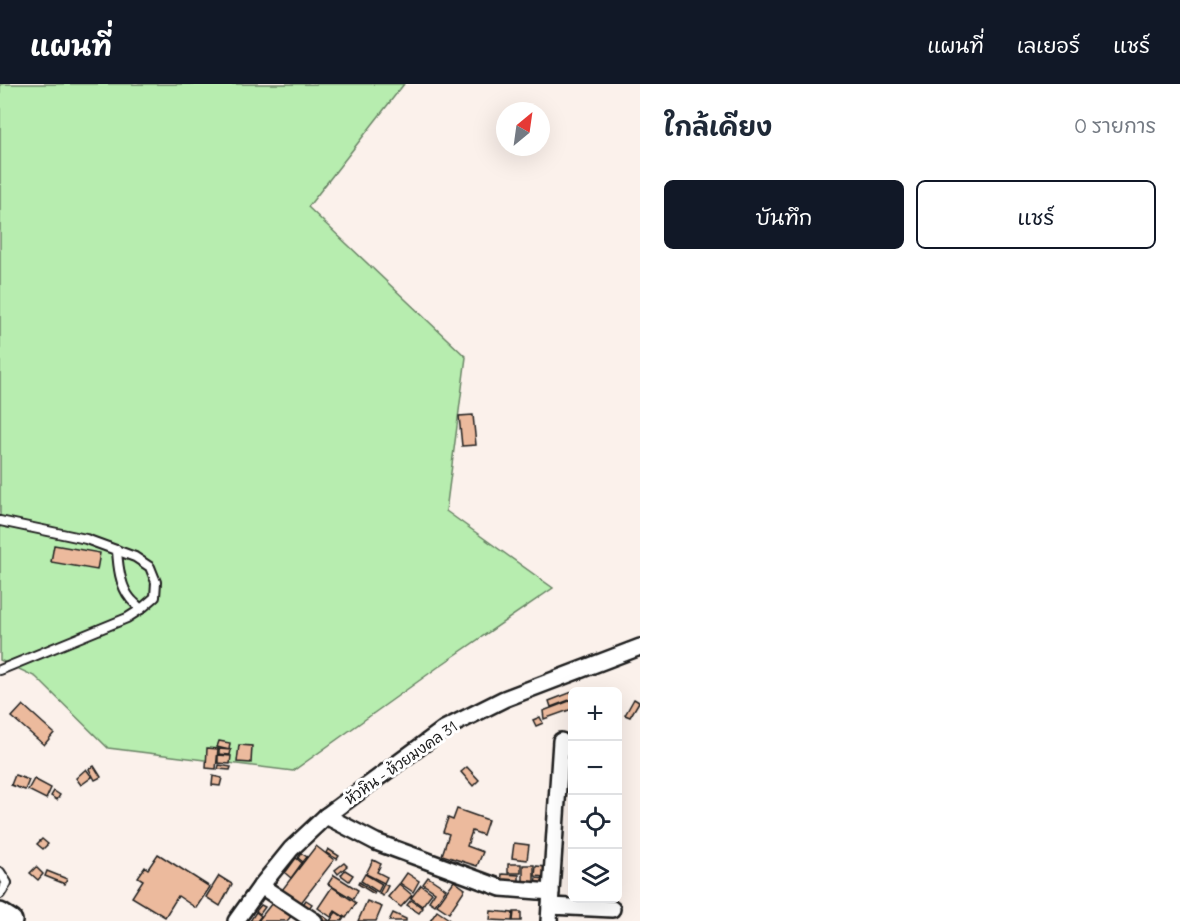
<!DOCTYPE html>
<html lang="th">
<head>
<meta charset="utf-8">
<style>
  :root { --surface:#fff; --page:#f2f2f3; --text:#1f2937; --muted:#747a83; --line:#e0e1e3; --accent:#111827 }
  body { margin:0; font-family:Delius,"Playpen Sans Thai",sans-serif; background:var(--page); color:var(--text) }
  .controls { position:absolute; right:18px; bottom:18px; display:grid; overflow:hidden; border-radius:9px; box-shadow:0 6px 24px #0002 }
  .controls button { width:54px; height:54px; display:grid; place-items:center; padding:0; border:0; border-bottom:2px solid var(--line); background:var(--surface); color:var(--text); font:30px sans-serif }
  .compass { position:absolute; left:496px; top:18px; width:54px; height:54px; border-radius:50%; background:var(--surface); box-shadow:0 6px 24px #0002; rotate:29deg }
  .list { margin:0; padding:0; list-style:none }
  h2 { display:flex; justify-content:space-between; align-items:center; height:78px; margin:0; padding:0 24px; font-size:26px }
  h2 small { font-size:20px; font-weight:400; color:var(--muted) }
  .actions { display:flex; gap:12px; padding:18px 24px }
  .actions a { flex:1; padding:14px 0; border:2px solid var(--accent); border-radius:9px; text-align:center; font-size:21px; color:var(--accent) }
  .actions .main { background:var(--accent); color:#fff }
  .icon { flex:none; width:33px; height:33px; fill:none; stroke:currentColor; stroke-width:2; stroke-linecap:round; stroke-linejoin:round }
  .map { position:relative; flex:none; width:640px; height:837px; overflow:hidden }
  header { display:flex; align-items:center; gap:36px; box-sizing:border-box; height:84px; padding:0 30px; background:var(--accent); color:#fff }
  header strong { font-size:28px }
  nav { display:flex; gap:33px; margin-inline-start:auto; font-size:21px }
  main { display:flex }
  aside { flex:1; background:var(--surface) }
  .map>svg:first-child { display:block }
  .green { fill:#b7edaf; stroke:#6a8466; stroke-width:1.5 }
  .building { fill:#ecba9d; stroke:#1c1c1c; stroke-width:1.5 }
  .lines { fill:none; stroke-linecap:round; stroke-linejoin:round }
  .service-casing { stroke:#1c1c1c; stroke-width:12 }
  .minor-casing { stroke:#1c1c1c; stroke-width:20 }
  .secondary-casing { stroke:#1c1c1c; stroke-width:26 }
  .service { stroke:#fff; stroke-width:8 }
  .minor { stroke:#fff; stroke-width:15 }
  .secondary { stroke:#fff; stroke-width:21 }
  .labels { text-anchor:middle; stroke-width:6; stroke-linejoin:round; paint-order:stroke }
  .street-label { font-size:15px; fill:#1c1c1c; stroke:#fff }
</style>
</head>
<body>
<header>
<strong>แผนที่</strong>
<nav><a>แผนที่</a><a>เลเยอร์</a><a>แชร์</a></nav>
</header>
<main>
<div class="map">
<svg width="640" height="837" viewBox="0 0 640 837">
  <rect width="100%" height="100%" fill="#fbf1eb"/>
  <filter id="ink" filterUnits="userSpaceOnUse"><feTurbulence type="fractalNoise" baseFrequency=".0167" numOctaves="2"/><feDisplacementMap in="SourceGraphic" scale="12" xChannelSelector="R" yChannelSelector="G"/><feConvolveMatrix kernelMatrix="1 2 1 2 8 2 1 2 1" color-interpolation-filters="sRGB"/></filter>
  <g filter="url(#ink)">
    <!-- green -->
    <polygon class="green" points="0,0 404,0 308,123 466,273 446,427 553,504 441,581 293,687 108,664 36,593 0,576"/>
    <!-- building -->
    <g class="building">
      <polygon points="473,331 476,361 462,362 459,332"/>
      <polygon points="54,461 100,469 97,486 51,478"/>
      <polygon points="572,608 572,615 551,623 549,617"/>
      <polygon points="634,615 639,618 630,633 625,631"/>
      <polygon points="572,616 572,625 544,635 543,627"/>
      <polygon points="23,621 54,649 44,661 12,633"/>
      <polygon points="540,633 543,639 536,642 533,636"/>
      <polygon points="219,657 230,659 229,666 217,663"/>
      <polygon points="239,661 252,662 251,679 237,678"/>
      <polygon points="207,664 218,665 216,685 206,684"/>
      <polygon points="219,665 231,666 230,671 219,670"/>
      <polygon points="218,671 231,672 230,680 218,679"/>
      <polygon points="219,681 231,683 230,686 218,685"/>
      <polygon points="94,682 101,693 95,696 89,685"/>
      <polygon points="467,683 479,696 473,702 461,688"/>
      <polygon points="86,685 92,693 81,701 76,694"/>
      <polygon points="15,691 29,696 25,706 11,701"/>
      <polygon points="213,692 222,694 220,702 212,701"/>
      <polygon points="34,695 51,704 46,715 28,706"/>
      <polygon points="54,707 60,711 57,716 51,712"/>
      <polygon points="457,725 488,736 483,751 472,747 467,762 483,768 477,782 442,771 449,750 443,748 448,734 453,736"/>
      <polygon points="42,755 48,760 43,765 37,760"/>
      <polygon points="514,759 529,761 527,776 512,774"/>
      <polygon points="316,762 334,776 300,820 282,806"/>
      <polygon points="328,765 339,772 337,775 326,769"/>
      <polygon points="301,769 307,773 303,778 298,774"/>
      <polygon points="158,770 210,803 196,824 178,812 165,833 132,813 143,796 138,793 145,783 148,785"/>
      <polygon points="296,774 302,779 291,794 285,789"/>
      <polygon points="373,776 381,780 377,788 387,793 384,799 366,790"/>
      <polygon points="344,779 347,782 338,790 335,786"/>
      <rect x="508" y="780" width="13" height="9"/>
      <rect x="523" y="781" width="11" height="18"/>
      <polygon points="536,782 547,783 546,793 535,792"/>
      <polygon points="36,783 43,790 38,796 30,789"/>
      <polygon points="345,786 353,791 349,797 341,791"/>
      <polygon points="47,787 67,795 65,800 45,792"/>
      <polygon points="407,789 419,797 413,808 400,799"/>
      <polygon points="365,790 382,800 378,808 361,797"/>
      <polygon points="502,790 519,791 519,800 501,799"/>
      <polygon points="334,791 358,806 353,815 328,800"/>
      <polygon points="219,792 232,800 220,822 206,813"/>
      <polygon points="428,793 446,805 435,821 429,817 435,808 423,800"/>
      <polygon points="536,794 546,795 545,801 535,800"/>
      <polygon points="454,797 465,805 449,829 437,821"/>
      <polygon points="359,798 375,808 374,810 358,800"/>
      <polygon points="384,800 388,802 383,812 379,810"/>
      <polygon points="399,800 412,811 401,823 388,813"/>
      <polygon points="421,801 432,809 422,822 411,814"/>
      <polygon points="332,803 356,819 346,834 335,827 331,833 318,824"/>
      <polygon points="275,815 293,830 287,837 258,837"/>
      <polygon points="306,816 312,820 307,827 301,823"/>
      <polygon points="411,816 423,824 419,829 407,821"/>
      <polygon points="367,817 382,823 376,837 358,837"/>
      <polygon points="261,821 265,823 260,830 256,827"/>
      <polygon points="437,827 449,835 447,837 430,837"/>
      <polygon points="491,827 513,829 512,837 490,836"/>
      <polygon points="256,828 261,832 257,837 250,837"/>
      <polygon points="336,828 344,834 342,837 322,837 316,833 319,829 330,837"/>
      <polygon points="514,828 521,828 521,837 513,837"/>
      <polygon points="393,829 406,835 406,837 389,837"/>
    </g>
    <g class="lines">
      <!-- service casing -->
      <g class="service-casing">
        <g id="service">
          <polyline points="0,437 86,455 135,473 150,483 156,498 155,513 141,525 127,534 0,586"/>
          <path d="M117,466C118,482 120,502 130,514C133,518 138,522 141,525"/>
          <polyline points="0,788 7,799 0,810"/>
        </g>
      </g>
      <!-- minor casing -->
      <g class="minor-casing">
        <g id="minor">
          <polyline points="326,732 376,758 501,804 551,808"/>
          <polyline points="261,802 314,837"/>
          <polyline points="550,822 612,825"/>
          <polyline points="236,837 261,802 291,765 326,732 444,645 504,615 640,563"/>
          <polyline points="549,837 561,657"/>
        </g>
      </g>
      <!-- secondary casing -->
      <g class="secondary-casing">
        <polyline id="secondary" points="0,830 11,837"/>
      </g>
      <!-- service -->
      <use href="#service" class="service"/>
      <!-- minor -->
      <use href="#minor" class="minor"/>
      <!-- secondary -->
      <use href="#secondary" class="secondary"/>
    </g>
  </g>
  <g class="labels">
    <!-- street labels -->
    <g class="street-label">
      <text transform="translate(401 679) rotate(-35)" y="5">หัวหิน - ห้วยมงคล 31</text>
    </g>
  </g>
</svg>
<div class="controls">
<button>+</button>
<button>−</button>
<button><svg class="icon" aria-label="locate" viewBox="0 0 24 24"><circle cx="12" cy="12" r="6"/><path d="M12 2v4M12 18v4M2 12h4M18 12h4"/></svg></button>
<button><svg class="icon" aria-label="layers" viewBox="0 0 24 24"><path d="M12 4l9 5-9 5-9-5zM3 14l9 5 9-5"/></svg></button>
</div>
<svg class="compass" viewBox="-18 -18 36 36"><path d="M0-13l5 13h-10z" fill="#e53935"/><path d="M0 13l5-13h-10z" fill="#747a83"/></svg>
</div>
<aside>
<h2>ใกล้เคียง<small>0 รายการ</small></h2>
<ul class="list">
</ul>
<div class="actions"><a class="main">บันทึก</a><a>แชร์</a></div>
</aside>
</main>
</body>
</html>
